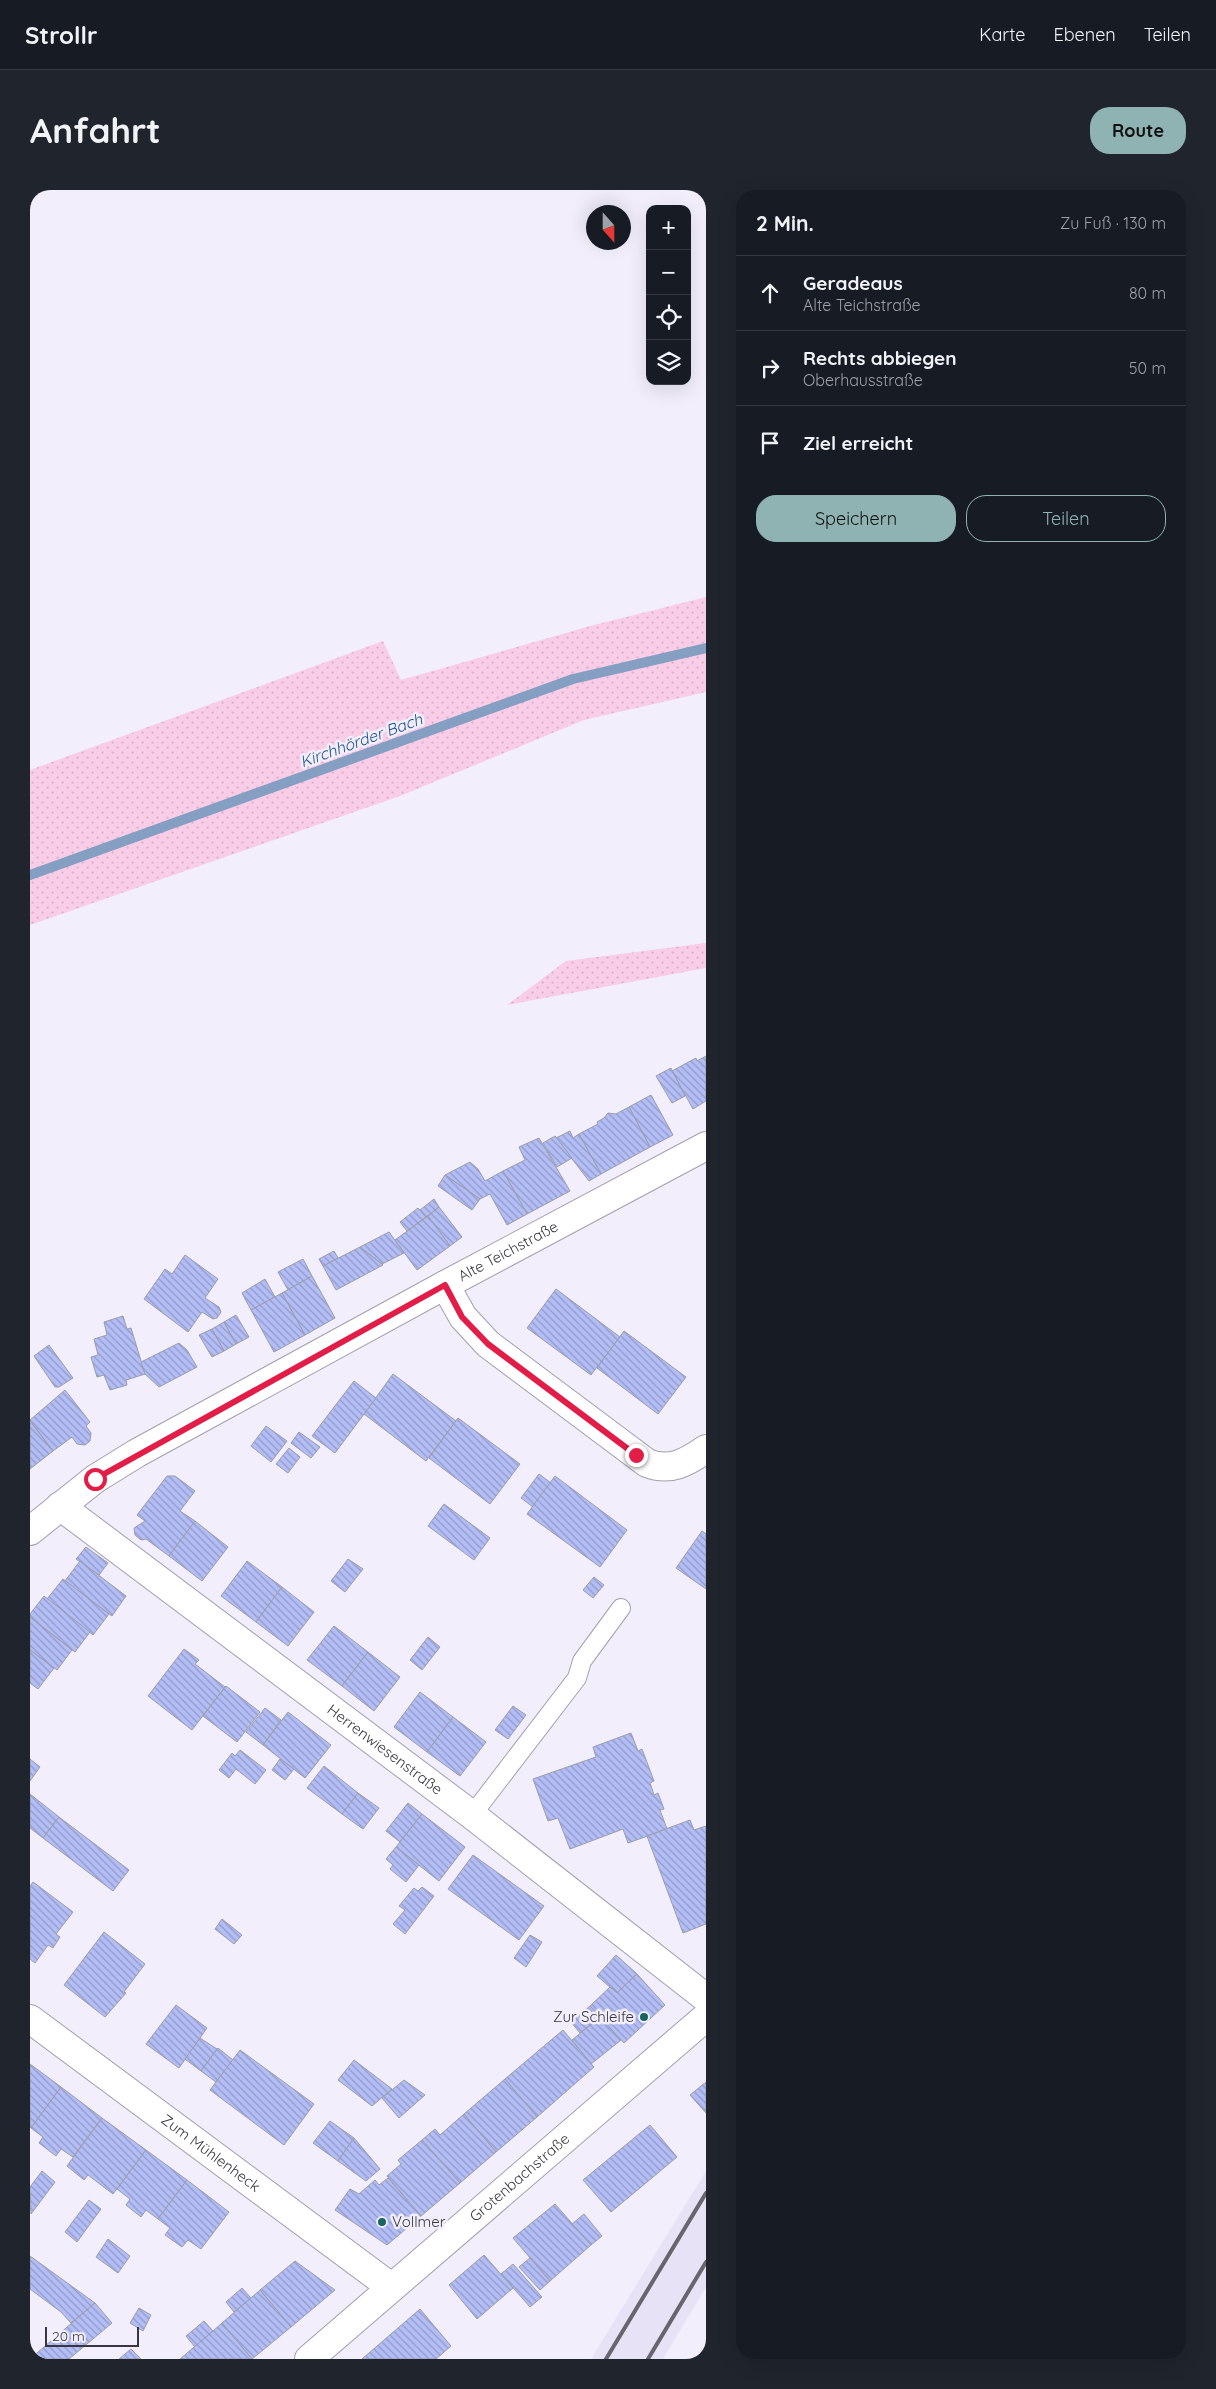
<!DOCTYPE html>
<html lang="de">
<head>
<meta charset="utf-8">
<style>
  :root { --surface:#171b24; --page:#20242c; --text:#f1f3f6; --muted:#9ea1a6; --line:#363941; --accent:#8fb3b2 }
  body { margin:0; font-family:Quicksand,sans-serif; background:var(--page); color:var(--text) }
  .controls { position:absolute; right:15px; top:15px; display:grid; overflow:hidden; border-radius:10px; box-shadow:0 5px 20px #0002 }
  .controls button { width:45px; height:45px; display:grid; place-items:center; padding:0; border:0; border-bottom:1px solid var(--line); background:var(--surface); color:var(--text); font:25px sans-serif }
  .compass { position:absolute; left:556px; top:15px; width:45px; height:45px; border-radius:50%; background:var(--surface); box-shadow:0 5px 20px #0002; rotate:159deg }
  .scale { position:absolute; left:15px; bottom:12px; width:94px; box-sizing:border-box; padding-left:5px; border:2px solid #39373d; border-top:0; font-size:14px; line-height:18px; white-space:nowrap; color:#39373d; -webkit-text-stroke:4px #f2eefc; paint-order:stroke }
  .stop { position:absolute; width:15px; height:15px; margin:-11px; border:4px solid #e11d48; border-radius:50%; background:#fff }
  .stop.end { background:#e11d48; border-color:#fff; box-shadow:0 1px 5px #0008 }
  .list { margin:0; padding:0; list-style:none }
  h2 { display:flex; justify-content:space-between; align-items:center; height:65px; margin:0; padding:0 20px; font-size:21px }
  h2 small { font-size:16px; font-weight:400; color:var(--muted) }
  .list li { display:grid; grid-template-columns:32px 1fr auto; gap:15px; align-items:center; box-sizing:border-box; height:75px; padding:0 20px; border-top:1px solid var(--line) }
  .list b { display:block; font-size:19px; white-space:nowrap }
  .list p { margin:0; font-size:16px; white-space:nowrap; color:var(--muted) }
  .list em { font-size:16px; font-style:normal; color:var(--muted) }
  .actions { display:flex; gap:10px; padding:15px 20px }
  .actions a { flex:1; padding:11px 0; border:1px solid var(--accent); border-radius:20px; text-align:center; font-size:18px; color:var(--accent) }
  .actions .main { background:var(--accent); color:#111 }
  .icon { flex:none; width:28px; height:28px; fill:none; stroke:currentColor; stroke-width:2; stroke-linecap:round; stroke-linejoin:round }
  .map { position:relative; flex:none; width:676px; height:2169px; overflow:hidden; border-radius:20px }
  header { display:flex; align-items:center; gap:30px; box-sizing:border-box; height:70px; padding:0 25px; background:var(--surface); border-bottom:1px solid var(--line) }
  header strong { font-size:24px }
  nav { display:flex; gap:28px; margin-inline-start:auto; font-size:18px }
  .intro { display:flex; align-items:center; justify-content:space-between; box-sizing:border-box; height:120px; padding:0 30px }
  h1 { margin:0; font-size:35px }
  .button { padding:12px 22px; border-radius:20px; background:var(--accent); color:#111; font-size:18px; font-weight:700 }
  main { display:flex; gap:30px; padding:0 30px }
  aside { flex:1; background:var(--surface); border-radius:20px; box-shadow:0 5px 20px #0002 }
  .map>svg:first-child { display:block }
  .built { fill:#e8e2f7 }
  .grass { fill:url(#grass-dots) }
  .lines { fill:none; stroke-linecap:round; stroke-linejoin:round }
  .stream { stroke:#859fc3; stroke-width:10 }
  .building { fill:url(#building-back-hatch); stroke:#9a9da9 }
  .service-casing { stroke:#a39fac; stroke-width:20 }
  .minor-casing { stroke:#a39fac; stroke-width:30 }
  .service { stroke:#fff; stroke-width:18 }
  .minor { stroke:#fff; stroke-width:28 }
  .rail { stroke:#67656d; stroke-width:4 }
  .route { stroke:#e11d48; stroke-width:6 }
  .poi-dot { fill:#18655f; stroke:#f2eefc; stroke-width:2 }
  .labels { text-anchor:middle; stroke-width:5; stroke-linejoin:round; paint-order:stroke }
  .street-label { font-size:15px; fill:#39373d; stroke:#f2eefc }
  .poi-label { font-size:15px; fill:#39373d; stroke:#f2eefc; text-anchor:end }
  .water-label { font-size:16px; font-style:italic; fill:#21548e; stroke:#f2eefc }
</style>
</head>
<body>
<header>
<strong>Strollr</strong>
<nav><a>Karte</a><a>Ebenen</a><a>Teilen</a></nav>
</header>
<div class="intro"><h1>Anfahrt</h1><a class="button">Route</a></div>
<main>
<div class="map">
<svg width="676" height="2169" viewBox="0 0 676 2169">
  <defs>
    <pattern id="grass-dots" width="8" height="8" patternUnits="userSpaceOnUse" patternTransform="scale(1.25)"><rect width="8" height="8" fill="#f9cde7"/><path d="M2 2h.1M6 6h.1" fill="none" stroke="#d6b1c7" stroke-width="1.8" stroke-linecap="round"/></pattern>
    <pattern id="building-back-hatch" width="6" height="6" patternUnits="userSpaceOnUse" patternTransform="scale(1.25)"><rect width="6" height="6" fill="#b3bdf6"/><path d="M-1 5l2 2M0 0l6 6M5-1l2 2" fill="none" stroke="#939ac8"/></pattern>
  </defs>
  <rect width="100%" height="100%" fill="#f2eefc"/>
  <!-- built -->
  <polygon class="built" points="676,1981 676,2097 633,2169 561,2169"/>
  <!-- grass -->
  <g class="grass">
    <polygon points="676,407 676,502 554,530 370,606 0,735 0,580 353,451 371,490 564,435"/>
    <polygon points="676,753 676,778 477,815 536,771"/>
  </g>
  <g class="lines">
    <!-- stream -->
    <polyline class="stream" points="0,685 543,489 676,458"/>
  </g>
  <!-- building -->
  <g class="building">
    <polygon points="676,866 676,911 663,919 642,881 666,868 667,871"/>
    <polygon points="641,878 655,906 642,913 626,886"/>
    <polygon points="621,905 643,945 620,957 599,917"/>
    <polygon points="599,917 620,957 571,984 549,944 568,934 567,932 574,928 578,923 586,924"/>
    <polygon points="540,941 543,948 549,944 571,984 559,991 526,948"/>
    <polygon points="525,946 542,968 527,977 513,953"/>
    <polygon points="509,948 540,1001 497,1024 473,981 495,970 489,957"/>
    <polygon points="440,972 448,979 455,991 473,981 497,1024 477,1035 460,1004 450,1009 415,985"/>
    <polygon points="415,985 450,1009 442,1020 408,996"/>
    <polygon points="404,1009 409,1017 396,1027 390,1020"/>
    <polygon points="409,1017 432,1047 420,1056 398,1026"/>
    <polygon points="388,1018 396,1027 377,1041 370,1032"/>
    <polygon points="398,1026 420,1056 387,1080 365,1050"/>
    <polygon points="359,1042 374,1063 352,1074 330,1057"/>
    <polygon points="330,1057 353,1075 306,1100 293,1076"/>
    <polygon points="304,1061 308,1068 293,1076 289,1069"/>
    <polygon points="155,1065 188,1089 175,1108 189,1117 191,1122 187,1128 183,1129 172,1122 158,1142 114,1109 135,1079 142,1084"/>
    <polygon points="273,1069 282,1086 258,1100 248,1082"/>
    <polygon points="282,1086 305,1128 275,1145 252,1103"/>
    <polygon points="235,1089 245,1107 221,1120 212,1103"/>
    <polygon points="526,1099 590,1147 561,1185 497,1138"/>
    <polygon points="252,1103 275,1145 244,1162 221,1120"/>
    <polygon points="206,1125 219,1147 206,1154 194,1132"/>
    <polygon points="93,1126 97,1139 101,1138 115,1184 96,1190 97,1195 80,1200 74,1185 67,1187 61,1167 68,1165 64,1149 77,1145 74,1132"/>
    <polygon points="194,1132 206,1154 194,1161 182,1139"/>
    <polygon points="182,1139 194,1161 182,1167 169,1145"/>
    <polygon points="594,1141 656,1187 628,1224 567,1178"/>
    <polygon points="149,1153 157,1160 167,1177 129,1197 115,1184 111,1172"/>
    <polygon points="19,1155 43,1188 29,1197 25,1197 4,1166"/>
    <polygon points="363,1184 426,1231 396,1271 334,1224"/>
    <polygon points="324,1191 346,1208 305,1263 282,1246"/>
    <polygon points="35,1200 60,1232 56,1236 61,1243 60,1251 55,1255 47,1254 42,1247 23,1261 0,1230"/>
    <polygon points="428,1228 490,1274 460,1314 399,1268"/>
    <polygon points="0,1231 23,1261 0,1279"/>
    <polygon points="236,1236 257,1251 241,1272 221,1256"/>
    <polygon points="269,1242 290,1257 281,1268 261,1253"/>
    <polygon points="259,1258 270,1267 258,1283 246,1274"/>
    <polygon points="509,1284 521,1293 503,1317 491,1308"/>
    <polygon points="137,1286 145,1286 165,1301 150,1321 165,1331 139,1366 116,1349 111,1350 105,1345 104,1338 115,1331 107,1325"/>
    <polygon points="525,1286 597,1340 570,1377 497,1324"/>
    <polygon points="414,1314 460,1348 444,1370 398,1336"/>
    <polygon points="165,1331 198,1357 172,1391 139,1366"/>
    <polygon points="672,1341 676,1344 676,1399 646,1378"/>
    <polygon points="56,1357 78,1373 69,1385 46,1369"/>
    <polygon points="318,1369 333,1379 315,1402 301,1391"/>
    <polygon points="50,1371 96,1406 82,1426 35,1391"/>
    <polygon points="217,1371 252,1397 226,1432 191,1406"/>
    <polygon points="564,1387 574,1395 563,1408 553,1400"/>
    <polygon points="33,1389 79,1424 63,1445 17,1409"/>
    <polygon points="252,1397 284,1422 258,1456 226,1432"/>
    <polygon points="14,1406 60,1442 45,1462 0,1427 0,1424"/>
    <polygon points="0,1427 42,1460 27,1480 0,1460"/>
    <polygon points="304,1436 338,1462 312,1496 277,1470"/>
    <polygon points="398,1447 410,1457 392,1480 380,1470"/>
    <polygon points="154,1459 169,1470 165,1474 195,1497 162,1540 118,1506"/>
    <polygon points="0,1460 24,1478 8,1499 0,1493"/>
    <polygon points="338,1462 370,1487 344,1521 312,1496"/>
    <polygon points="196,1496 230,1522 207,1552 173,1526"/>
    <polygon points="390,1502 423,1527 397,1562 364,1537"/>
    <polygon points="483,1516 496,1525 478,1549 465,1540"/>
    <polygon points="235,1518 251,1530 233,1555 216,1542"/>
    <polygon points="258,1522 301,1555 275,1588 233,1555"/>
    <polygon points="423,1527 456,1552 430,1586 397,1562"/>
    <polygon points="601,1543 608,1561 612,1559 624,1591 620,1593 624,1605 628,1603 634,1619 630,1620 637,1639 598,1653 593,1639 540,1659 528,1628 518,1631 503,1589 566,1567 563,1557"/>
    <polygon points="210,1560 236,1580 225,1594 206,1579 199,1588 189,1580 202,1563 205,1566"/>
    <polygon points="0,1569 10,1577 0,1591"/>
    <polygon points="250,1569 264,1579 255,1590 242,1580"/>
    <polygon points="294,1576 328,1603 312,1624 277,1598"/>
    <polygon points="328,1603 349,1618 333,1639 312,1624"/>
    <polygon points="0,1604 29,1627 13,1648 0,1638"/>
    <polygon points="378,1613 392,1624 370,1652 356,1641"/>
    <polygon points="392,1624 435,1657 409,1691 366,1657"/>
    <polygon points="29,1627 99,1680 83,1701 13,1648"/>
    <polygon points="660,1630 664,1640 676,1636 676,1734 653,1743 617,1646"/>
    <polygon points="366,1657 389,1675 376,1692 360,1679 363,1675 356,1669"/>
    <polygon points="443,1665 514,1716 489,1750 418,1699"/>
    <polygon points="3,1692 43,1722 26,1744 30,1747 23,1758 18,1755 5,1773 0,1769 0,1696"/>
    <polygon points="392,1697 404,1706 375,1744 363,1734 375,1720 369,1716 384,1698 388,1701"/>
    <polygon points="192,1729 212,1745 204,1754 185,1739"/>
    <polygon points="74,1742 115,1774 94,1802 96,1803 75,1827 34,1795"/>
    <polygon points="500,1745 512,1752 496,1777 484,1768"/>
    <polygon points="586,1765 607,1784 587,1803 567,1786"/>
    <polygon points="607,1784 635,1815 594,1853 560,1816 580,1797 587,1803"/>
    <polygon points="146,1815 177,1838 149,1878 116,1854"/>
    <polygon points="560,1816 570,1827 550,1843 541,1832"/>
    <polygon points="570,1827 591,1850 561,1874 542,1850"/>
    <polygon points="533,1840 564,1877 507,1927 475,1889"/>
    <polygon points="170,1848 187,1859 171,1881 155,1869"/>
    <polygon points="188,1858 203,1870 186,1892 171,1881"/>
    <polygon points="210,1860 284,1914 254,1955 180,1900"/>
    <polygon points="324,1870 362,1899 342,1916 308,1890"/>
    <polygon points="0,1874 31,1897 1,1938 0,1937"/>
    <polygon points="475,1889 507,1927 466,1962 434,1924"/>
    <polygon points="374,1890 395,1905 369,1928 352,1908"/>
    <polygon points="676,1892 676,1923 660,1905"/>
    <polygon points="31,1897 72,1928 43,1967 31,1959 26,1966 9,1953 13,1947 1,1938"/>
    <polygon points="434,1924 466,1962 430,1993 392,1950 405,1939 410,1945"/>
    <polygon points="72,1928 116,1960 83,2004 58,1985 54,1990 37,1976"/>
    <polygon points="300,1931 324,1948 308,1971 283,1953"/>
    <polygon points="620,1935 647,1967 581,2022 553,1990"/>
    <polygon points="324,1948 350,1979 336,1991 308,1971"/>
    <polygon points="392,1950 430,1993 391,2026 357,1986 371,1974 368,1970"/>
    <polygon points="116,1960 157,1990 128,2029 116,2020 111,2027 96,2015 100,2009 87,1999"/>
    <polygon points="12,1981 25,1992 1,2024 0,1997"/>
    <polygon points="358,1988 391,2026 357,2055 305,2020 320,1999 329,2004 345,1990 349,1995"/>
    <polygon points="157,1990 199,2022 171,2059 158,2050 152,2057 135,2045 140,2038 128,2029"/>
    <polygon points="59,2010 71,2019 47,2052 35,2042"/>
    <polygon points="525,2014 561,2055 520,2091 483,2048"/>
    <polygon points="554,2024 572,2046 561,2055 542,2034"/>
    <polygon points="78,2049 100,2066 88,2083 66,2067"/>
    <polygon points="454,2065 483,2098 447,2129 419,2095"/>
    <polygon points="0,2066 65,2113 41,2133 31,2122 0,2099"/>
    <polygon points="500,2068 520,2091 510,2100 489,2077"/>
    <polygon points="265,2071 305,2100 261,2137 230,2100"/>
    <polygon points="483,2074 512,2107 500,2117 471,2084"/>
    <polygon points="212,2098 221,2108 204,2122 196,2112"/>
    <polygon points="230,2100 261,2137 222,2169 192,2133"/>
    <polygon points="65,2113 82,2133 39,2169 0,2169"/>
    <polygon points="109,2118 121,2125 113,2141 100,2133"/>
    <polygon points="390,2119 421,2156 406,2169 332,2169"/>
    <polygon points="174,2131 183,2141 165,2157 156,2146"/>
    <polygon points="192,2133 222,2169 150,2169 183,2141"/>
    <polygon points="101,2159 111,2169 89,2169"/>
  </g>
  <g class="lines">
    <!-- service casing -->
    <g class="service-casing">
      <polyline id="service" points="442,1625 547,1488 552,1471 591,1418"/>
    </g>
    <!-- minor casing -->
    <g class="minor-casing">
      <g id="minor">
        <path d="M415,1095L433,1127L458,1154L617,1273C640,1282 656,1273 676,1259"/>
        <path id="s1" d="M30,1316L442,1625L676,1808"/>
        <path id="s2" d="M0,1341L65,1289L107,1263L415,1095L676,956"/>
        <path id="s3" d="M0,1829L361,2097"/>
        <path id="s4" d="M279,2169L676,1827"/>
      </g>
    </g>
    <!-- service -->
    <use href="#service" class="service"/>
    <!-- minor -->
    <use href="#minor" class="minor"/>
    <!-- rail -->
    <g class="rail">
      <polyline points="576,2169 676,2003"/>
      <polyline points="618,2169 676,2072"/>
    </g>
  </g>
  <g class="lines">
    <!-- route -->
    <polyline class="route" points="65,1289 415,1095 432,1127 458,1154 606,1265"/>
  </g>
  <!-- markers -->
  <g class="poi-dot">
    <circle cx="614" cy="1827" r="5"/>
    <circle cx="352" cy="2032" r="5"/>
  </g>
  <g class="labels">
    <!-- street labels -->
    <g class="street-label">
      <text dy="5" stroke="none"><textPath href="#s2" startOffset="555">Alte Teichstraße</textPath></text>
      <text dy="5" stroke="none"><textPath href="#s1" startOffset="406">Herrenwiesenstraße</textPath></text>
      <text dy="5" stroke="none"><textPath href="#s3" startOffset="225">Zum Mühlenheck</textPath></text>
      <text dy="5" stroke="none"><textPath href="#s4" startOffset="278">Grotenbachstraße</textPath></text>
    </g>
    <!-- poi labels -->
    <g class="poi-label">
      <text x="604" y="1832">Zur Schleife</text>
      <text x="362" y="2037" text-anchor="start">Vollmer</text>
    </g>
    <!-- water labels -->
    <g class="water-label">
      <text transform="translate(331 550) rotate(-20)" y="6">Kirchhörder Bach</text>
    </g>
  </g>
</svg>
<div class="controls">
<button>+</button>
<button>−</button>
<button><svg class="icon" aria-label="locate" viewBox="0 0 24 24"><circle cx="12" cy="12" r="6"/><path d="M12 2v4M12 18v4M2 12h4M18 12h4"/></svg></button>
<button><svg class="icon" aria-label="layers" viewBox="0 0 24 24"><path d="M12 4l9 5-9 5-9-5zM3 14l9 5 9-5"/></svg></button>
</div>
<svg class="compass" viewBox="-18 -18 36 36"><path d="M0-13l5 13h-10z" fill="#e53935"/><path d="M0 13l5-13h-10z" fill="#9ea1a6"/></svg>
<div class="scale">20 m</div>
<div class="stop" style="left:65px;top:1289px"></div>
<div class="stop end" style="left:606px;top:1265px"></div>
</div>
<aside>
<h2>2 Min.<small>Zu Fuß · 130 m</small></h2>
<ul class="list">
<li><svg class="icon" aria-label="ahead" viewBox="0 0 24 24"><path d="M12 20V5M6 11l6-6 6 6"/></svg><div><b>Geradeaus</b><p>Alte Teichstraße</p></div><em>80 m</em></li>
<li><svg class="icon" aria-label="right" viewBox="0 0 24 24"><path d="M7 20v-9h11M14 6l5 5-5 5"/></svg><div><b>Rechts abbiegen</b><p>Oberhausstraße</p></div><em>50 m</em></li>
<li><svg class="icon" aria-label="arrive" viewBox="0 0 24 24"><path d="M6 21V4h12l-3 4 3 4H6"/></svg><div><b>Ziel erreicht</b></div></li>
</ul>
<div class="actions"><a class="main">Speichern</a><a>Teilen</a></div>
</aside>
</main>
</body>
</html>
